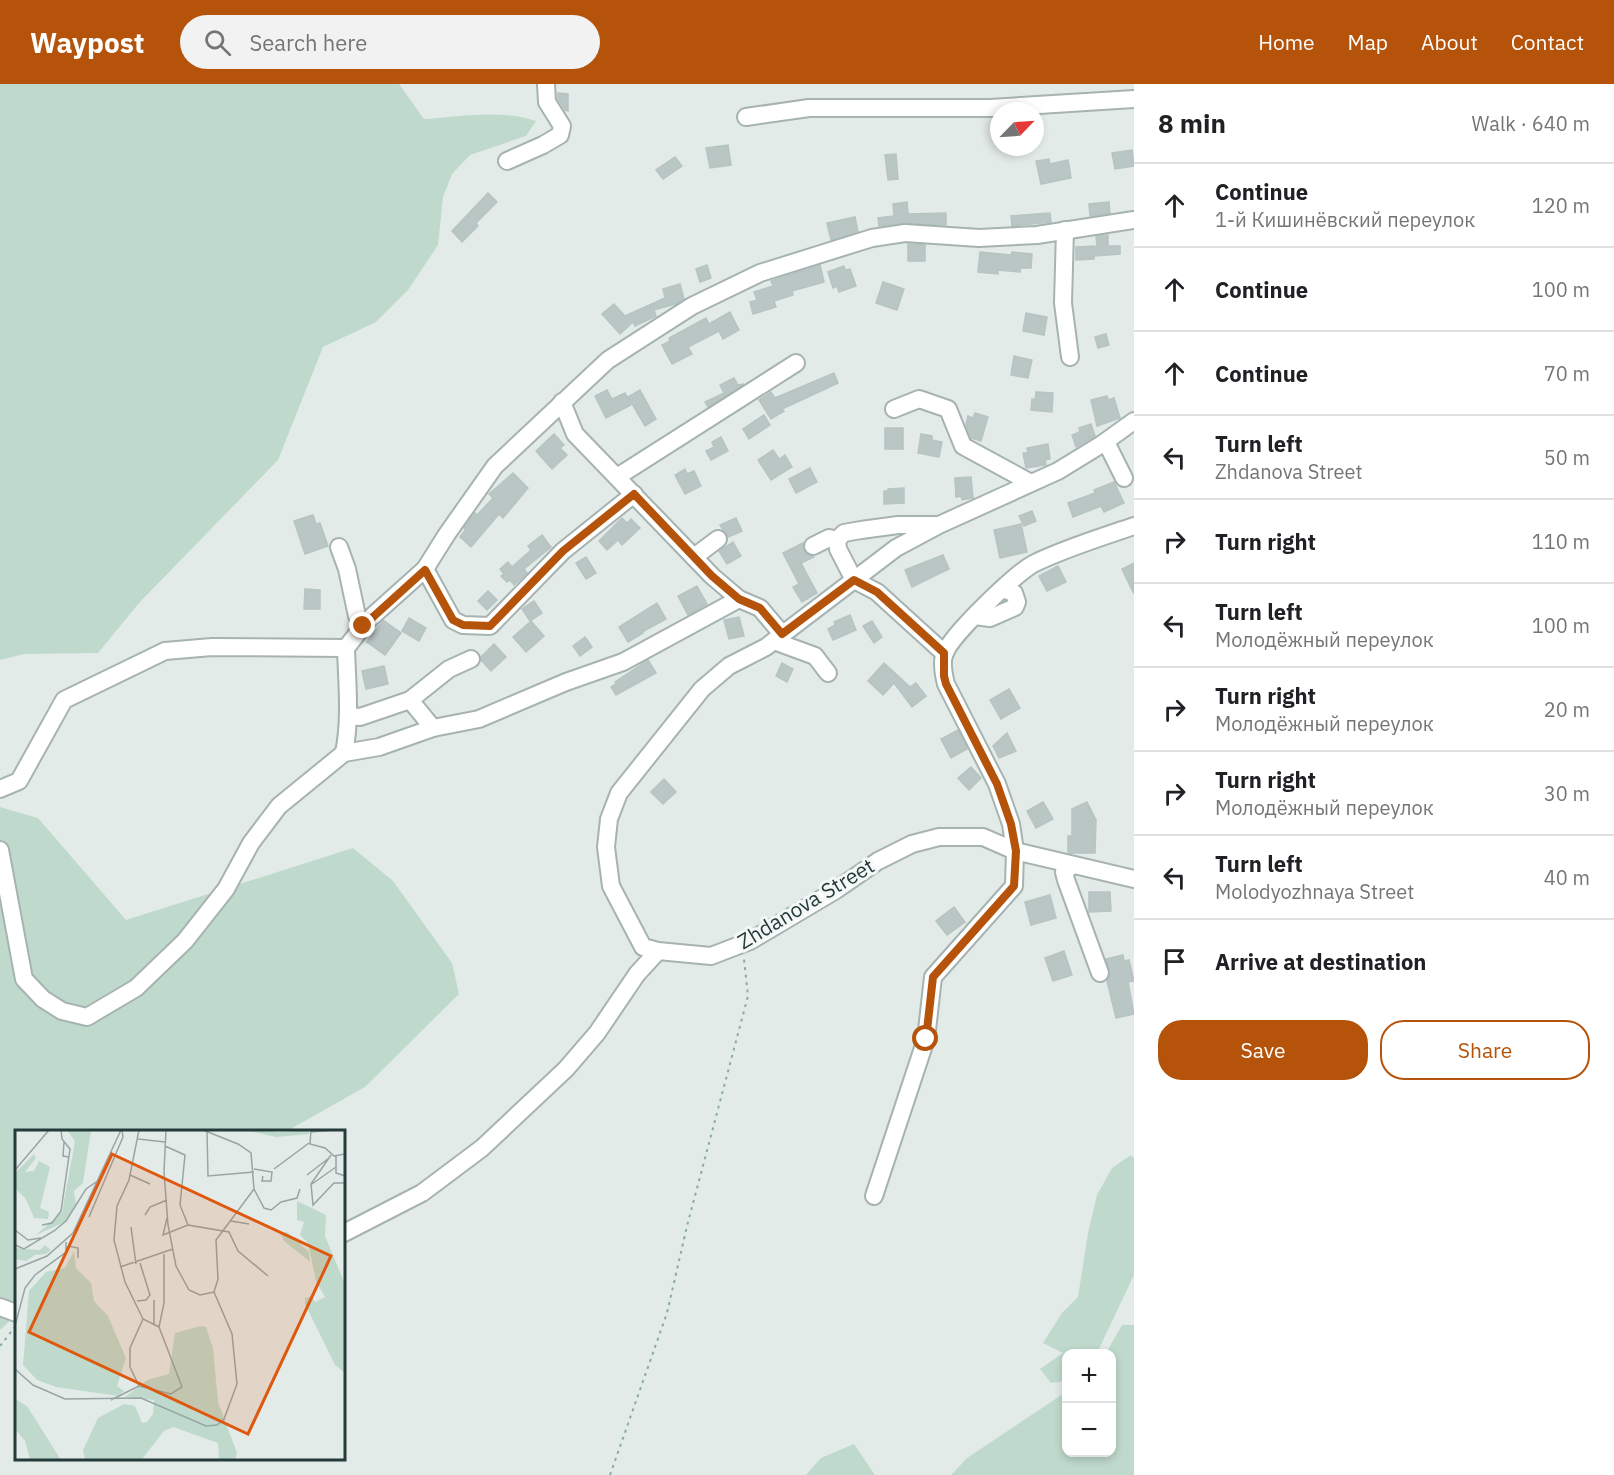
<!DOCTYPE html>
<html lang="en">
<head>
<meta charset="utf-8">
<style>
  :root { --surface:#fff; --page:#f2f2f2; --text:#202124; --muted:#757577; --line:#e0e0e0; --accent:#b45309 }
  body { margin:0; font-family:"IBM Plex Sans",sans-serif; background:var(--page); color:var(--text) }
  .controls { position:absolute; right:18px; bottom:18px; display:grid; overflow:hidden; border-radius:12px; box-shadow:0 3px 9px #0003 }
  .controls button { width:54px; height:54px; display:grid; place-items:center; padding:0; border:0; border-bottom:2px solid var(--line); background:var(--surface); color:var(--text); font:30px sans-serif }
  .compass { position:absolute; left:990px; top:18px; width:54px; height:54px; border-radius:50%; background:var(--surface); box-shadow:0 3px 9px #0003; rotate:65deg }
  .stop { position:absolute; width:18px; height:18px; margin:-14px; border:4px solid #b45309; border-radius:50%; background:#fff }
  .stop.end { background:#b45309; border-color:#fff; box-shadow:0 2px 6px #0008 }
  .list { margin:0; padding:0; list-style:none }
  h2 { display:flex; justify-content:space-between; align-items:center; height:78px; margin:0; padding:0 24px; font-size:26px }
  h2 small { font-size:20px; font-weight:400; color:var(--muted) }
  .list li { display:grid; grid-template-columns:39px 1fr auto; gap:18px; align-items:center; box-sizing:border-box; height:84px; padding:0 24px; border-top:2px solid var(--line) }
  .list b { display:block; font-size:22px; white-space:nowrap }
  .list p { margin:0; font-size:20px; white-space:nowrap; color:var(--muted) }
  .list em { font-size:20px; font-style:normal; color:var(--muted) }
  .actions { display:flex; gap:12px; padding:18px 24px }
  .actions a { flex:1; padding:14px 0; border:2px solid var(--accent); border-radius:24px; text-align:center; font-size:21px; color:var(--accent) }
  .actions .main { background:var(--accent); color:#fff }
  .icon { flex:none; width:33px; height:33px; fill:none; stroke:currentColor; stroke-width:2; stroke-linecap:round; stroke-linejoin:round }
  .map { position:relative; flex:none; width:1134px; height:1391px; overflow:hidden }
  header { display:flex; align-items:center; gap:36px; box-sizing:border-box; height:84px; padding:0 30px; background:var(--accent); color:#fff }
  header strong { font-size:28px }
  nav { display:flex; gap:33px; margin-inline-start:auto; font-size:21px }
  .search { width:420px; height:54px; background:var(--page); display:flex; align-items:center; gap:15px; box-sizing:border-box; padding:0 21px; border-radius:33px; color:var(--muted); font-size:22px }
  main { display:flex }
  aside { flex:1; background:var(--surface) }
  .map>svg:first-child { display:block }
  .green { fill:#bfdacc }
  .building { fill:#b9c6c3; stroke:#b6c4c2; stroke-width:1.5 }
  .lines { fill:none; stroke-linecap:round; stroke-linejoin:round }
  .minor-casing { stroke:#a6b3b1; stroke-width:20 }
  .path { stroke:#87aba8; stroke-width:2; stroke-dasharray:3 4.5; stroke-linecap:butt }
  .minor { stroke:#fff; stroke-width:16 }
  .route { stroke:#b45309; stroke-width:8 }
  .labels { text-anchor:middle; stroke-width:6; stroke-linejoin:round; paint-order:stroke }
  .street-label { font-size:21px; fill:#253b3a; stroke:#f3f8f7 }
  .inset-road { fill:none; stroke:#97a5a3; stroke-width:1.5 }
  .view { fill:#de580e; fill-opacity:0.15; stroke:#de580e; stroke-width:3 }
  .inset-edge { fill:none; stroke:#253b3a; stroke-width:3 }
</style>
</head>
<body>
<header>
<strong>Waypost</strong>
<div class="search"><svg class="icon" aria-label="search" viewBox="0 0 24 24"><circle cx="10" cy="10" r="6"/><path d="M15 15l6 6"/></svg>Search here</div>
<nav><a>Home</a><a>Map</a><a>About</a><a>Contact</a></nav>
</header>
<main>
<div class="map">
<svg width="1134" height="1391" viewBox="0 0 1134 1391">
  <rect width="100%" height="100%" fill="#e3ebe9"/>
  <!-- green -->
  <g class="green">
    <path d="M0,0H399L424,35C460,33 501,25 536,37L526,52L470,71L452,90L443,113L438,161L408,206L376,238L323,263L278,376L139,519L98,569L24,570L0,576Z"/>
    <polygon points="0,723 38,734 126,836 353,764 393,797 452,879 459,910 365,1003 287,1047 16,1048 16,1231 0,1246"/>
    <polygon points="1131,1071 1134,1074 1134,1191 1098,1267 1095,1269 1066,1270 1066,1297 1051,1299 1040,1285 1063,1269 1043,1259 1062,1229 1078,1213 1088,1149 1097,1111 1112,1084"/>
    <polygon points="1122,1241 1134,1241 1134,1391 951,1391 967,1374 1066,1308 1066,1368 1112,1368 1112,1270 1106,1269"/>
    <polygon points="854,1360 875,1391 806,1391 821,1374"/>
  </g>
  <!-- building -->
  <g class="building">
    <polygon points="558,9 568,10 568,27 565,26 558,15"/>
    <polygon points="728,61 731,81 710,84 706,64"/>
    <polygon points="1132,66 1134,82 1115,85 1112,69"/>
    <polygon points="896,70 898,95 888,96 885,71"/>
    <polygon points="675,73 682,82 663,95 656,86"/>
    <polygon points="1049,75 1050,80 1068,76 1071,94 1041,100 1036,77"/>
    <polygon points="488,109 497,118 476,139 478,142 462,158 452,147"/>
    <polygon points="907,118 908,130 946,129 946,141 905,139 879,142 878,134 894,132 893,120"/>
    <polygon points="1109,118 1110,129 1090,132 1089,120"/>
    <polygon points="1050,129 1051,138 1012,142 1011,132"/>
    <polygon points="855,133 858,148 831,156 827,139"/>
    <polygon points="1108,151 1108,162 1120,162 1120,170 1094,172 1094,175 1076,176 1076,163 1097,162 1096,152"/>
    <polygon points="908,160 925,161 925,177 908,177"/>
    <polygon points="980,168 1011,171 1012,168 1032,170 1031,184 1021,184 1020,188 998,186 998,190 978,188"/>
    <polygon points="707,181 711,194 700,198 696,185"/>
    <polygon points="820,181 824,198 792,207 793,211 774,217 776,223 753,230 750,218 757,216 754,208 773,202 771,197"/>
    <polygon points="844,182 845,186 850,185 856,202 839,208 837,202 833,204 828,188"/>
    <polygon points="883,198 904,205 897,226 876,219"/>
    <polygon points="680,200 684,215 675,220 654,226 656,232 635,242 633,238 620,250 602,230 614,220 625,232 665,214 663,205"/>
    <polygon points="730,228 739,246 723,255 719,247 688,263 692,270 672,280 662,261 670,257 669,254 706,234 709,240"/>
    <polygon points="1026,229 1047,233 1044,251 1023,247"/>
    <polygon points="1106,250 1109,261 1098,264 1095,253"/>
    <polygon points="1014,272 1032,276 1028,294 1011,291"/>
    <polygon points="834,289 838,299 782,325 784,327 771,335 759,316 771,308 775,314"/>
    <polygon points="734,294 738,301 744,300 708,323 705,318 724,309 720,301"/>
    <polygon points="607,306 612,315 625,309 631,321 606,334 595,312"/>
    <polygon points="640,306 656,335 645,342 628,313"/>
    <polygon points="1036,308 1053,309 1052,328 1031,326 1032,315 1035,316"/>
    <polygon points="1107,312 1108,316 1114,314 1120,334 1097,342 1091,316"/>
    <polygon points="975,329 988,333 981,357 971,354 966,341 968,332 973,334"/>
    <polygon points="764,331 770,341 749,355 743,345"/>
    <polygon points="1091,340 1095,352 1076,363 1072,351 1080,348 1079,344"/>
    <rect x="885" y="344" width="18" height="21"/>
    <polygon points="554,350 564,361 560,364 567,371 552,385 536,367"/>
    <polygon points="921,350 932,352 932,356 942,358 939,373 918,369"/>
    <polygon points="721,353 728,367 711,376 706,367 714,363 712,358"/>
    <polygon points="1048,360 1050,375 1045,376 1046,381 1026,384 1023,369 1028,369 1027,364"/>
    <polygon points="773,366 779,375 785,371 792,383 771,396 758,376"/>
    <polygon points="810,384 817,398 796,409 789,395"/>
    <polygon points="685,385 687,390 694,387 701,402 685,410 675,391"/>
    <polygon points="513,389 528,404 503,434 499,430 471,463 460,453 466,445 464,444 475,429 477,431 493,414 489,410"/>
    <polygon points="971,393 973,414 962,416 961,412 956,413 955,394"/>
    <polygon points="1114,398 1124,419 1104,428 1101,422 1073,433 1068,419 1095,409 1094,406"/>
    <polygon points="904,404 904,419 884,420 884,407 888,407 888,405"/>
    <polygon points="1032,427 1036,437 1024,442 1019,432"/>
    <polygon points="313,431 316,440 320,439 328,462 305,470 294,437"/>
    <polygon points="622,434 627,439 631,435 640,444 622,461 618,456 607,466 599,457"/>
    <polygon points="736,434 742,447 728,453 720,441"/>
    <polygon points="1021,440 1027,468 1000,474 994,446"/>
    <polygon points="542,451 551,463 524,485 527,489 514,501 510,496 507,498 501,492 504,490 500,485 508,478 512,483 531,466 528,462"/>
    <polygon points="733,458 741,472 727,480 719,467"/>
    <polygon points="803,459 804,467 814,473 801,479 817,509 802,518 793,503 799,500 783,469"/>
    <polygon points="943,471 949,485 912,503 905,486"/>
    <polygon points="586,473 596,489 586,495 576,479"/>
    <polygon points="1134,479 1134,510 1122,485"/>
    <polygon points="1058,482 1066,498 1047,507 1039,492"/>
    <polygon points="697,502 707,520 688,531 678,512"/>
    <polygon points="305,505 320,506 320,525 304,525"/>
    <polygon points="488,507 497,516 487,526 478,517"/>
    <polygon points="534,517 542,529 530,537 522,525"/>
    <polygon points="657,519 666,535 642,548 643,549 628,558 619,543"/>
    <polygon points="850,531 856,546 833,556 828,545 835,541 834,538"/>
    <polygon points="739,533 744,552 729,555 724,536"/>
    <polygon points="409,534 426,544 419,557 402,547"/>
    <polygon points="383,536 401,549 385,571 367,558"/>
    <polygon points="531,537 544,552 526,568 513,553"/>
    <polygon points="872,537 882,553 874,559 863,542"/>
    <polygon points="585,553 592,563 580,572 573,562"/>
    <polygon points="494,560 506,573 491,587 481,576 481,573"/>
    <polygon points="648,576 656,589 616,611 611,603 616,600 615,598"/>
    <polygon points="782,579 793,585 787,598 776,592"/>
    <polygon points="884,579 910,603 916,599 926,612 912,623 894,599 883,611 868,597"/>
    <polygon points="384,582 388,600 366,605 362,587"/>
    <polygon points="1009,605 1020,624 1001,635 990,616"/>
    <polygon points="958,646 967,665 951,674 941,655"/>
    <polygon points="1007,649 1016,667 999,674 993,662"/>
    <polygon points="971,683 981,694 969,706 958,694"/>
    <polygon points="664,695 676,708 663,720 651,708"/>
    <polygon points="1043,718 1053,735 1036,744 1027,727"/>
    <polygon points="1087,718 1096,736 1095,769 1068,769 1068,752 1072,752 1072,725"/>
    <polygon points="1089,808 1110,808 1111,827 1089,828"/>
    <polygon points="1050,811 1056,834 1031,841 1025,818"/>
    <polygon points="954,823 965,838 947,851 936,837"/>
    <polygon points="1064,867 1072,891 1053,897 1045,874"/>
    <polygon points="1123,871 1124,877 1129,876 1134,897 1128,898 1134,930 1116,934 1107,897 1110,890 1106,875"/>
  </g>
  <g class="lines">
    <!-- minor casing -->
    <g class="minor-casing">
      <g id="minor">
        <polyline points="746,33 809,24 990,24 1134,15"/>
        <polyline points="507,77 543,61 560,51 562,42 547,18 546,0"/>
        <polyline points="1065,146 1063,219 1070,273"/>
        <polyline points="562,318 575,350 712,492 739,515 760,524 782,550"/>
        <polyline points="894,325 919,315 948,325 963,362 1031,399"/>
        <polyline points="1134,337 1102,360 1058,387 939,441 896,464 766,563 729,582 702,605 619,709 609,735 606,763 611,802 643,863 658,867 711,872 750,857 836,806 878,777 912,760 939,753 983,753 1015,767 1134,795"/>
        <polyline points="1106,358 1124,394"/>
        <polyline points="617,393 796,279"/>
        <polyline points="935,441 898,441 861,446 844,449 837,456 838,465 854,496 877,508 944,569"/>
        <polyline points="813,462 829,454 837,456"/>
        <polyline points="339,463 347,485 357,532 364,542"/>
        <polyline points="694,473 718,455"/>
        <polyline points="425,485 453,536 463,541 490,542 563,467 634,410"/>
        <polyline points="975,532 990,534 1015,523 1017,518 1014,509 1002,505"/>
        <polyline points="774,557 815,572 828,589"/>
        <polyline points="410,616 433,644"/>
        <polyline points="349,632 360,633 410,616 449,585 471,575"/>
        <path d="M344,669C351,634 347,599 346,564L367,537L425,485L447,450L495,382L608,276L692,222L760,189L872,154L905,149L979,154L1037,151L1134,136"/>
        <polyline points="0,705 19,697 64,616 165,567 212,563 346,564"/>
        <polyline points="0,766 24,895 43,915 62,927 87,933 136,904 185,857 226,805 251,759 279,722 344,669 379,663 433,644 479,635 566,598 623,578 739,515"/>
        <polyline points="1073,781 1064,788 1066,796 1100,889"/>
        <path d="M874,1112L926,955L933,893L1014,802L1015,767L1011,740L997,700L946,600C944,592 941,577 945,569C951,551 1018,487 1035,479C1066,464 1102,453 1134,442"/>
        <polyline points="344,1149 422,1109 482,1064 566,985 597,949 637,890 658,867"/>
        <polyline points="0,1223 16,1229"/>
      </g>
    </g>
    <!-- path -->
    <g class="path">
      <polyline points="0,1262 15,1243"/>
      <polyline points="610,1391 667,1229 687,1142 748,912 744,875"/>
    </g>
    <!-- minor -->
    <use href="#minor" class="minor"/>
  </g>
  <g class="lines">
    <!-- route -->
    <polyline class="route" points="363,542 425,486 453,536 463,541 490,542 563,467 634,410 712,492 739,515 760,524 782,550 854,496 877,508 944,569 944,592 946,600 997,700 1011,740 1016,767 1014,802 933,893 926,955"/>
  </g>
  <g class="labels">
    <!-- street labels -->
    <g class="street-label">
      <text transform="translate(806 820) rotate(-31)" y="7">Zhdanova Street</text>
    </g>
  </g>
  <!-- overview -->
  <g transform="translate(15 1046)">
    <rect width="330" height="330" fill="#e3ebe9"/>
    <path d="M52,0H76L68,53L59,61L61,74L50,92L21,105L47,82L60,11ZM230,0H253L262,2L294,0V4L261,7ZM19,24L21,28L10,42L19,41L24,31L35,37L25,78L34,82L33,89L19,88L11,69L0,58V43ZM282,71L311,85L310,106L330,154V243L320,235L290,174V168L297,166L300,172L310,167L301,151L293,113L285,105L289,92L282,90ZM272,102L294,122L295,132L269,111L265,103ZM30,115L36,120L31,124L20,125L11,131L0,129V118L25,120ZM59,121L61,138L76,153L79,171L93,186L111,228L102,256L109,261L103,266L41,257L22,250L8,235L14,161L31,142L50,138ZM185,196L191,197L198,218L203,272L222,323L220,330H204L203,313L158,297L149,301L127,329L70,330L68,320L83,288L109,274L120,276L127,293L132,292L138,284L139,270L110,267L132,250L154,244L160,203ZM0,269L12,276L46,330H15L10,311L0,299Z" fill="#bfdacc"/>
    <path class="inset-road" d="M124,0L114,50L102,76L99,110L110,152L128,189L144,197M151,0L149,42L153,95L161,136L174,160L185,165L199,162L203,149L201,110L239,59M188,0L223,14L236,23L239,59L249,78L256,80L266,72L282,68L285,59M296,0L295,14L310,18L319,26L330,24M192,2L193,46L239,42M296,2L318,0M123,9L150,12M49,12L48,26L54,27M150,16L170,25L165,75L173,95L214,102L223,121L253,146M316,25L296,54L298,75L319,53H330M321,26V43L330,46M239,39L257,42L256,51H247L248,46M259,39L294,13M0,40L34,0M115,45L135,54M292,45L314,28M297,54L321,37M130,85L135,77L152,70M74,87L108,7L107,1M152,88L148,105L173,95M216,91L234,94M27,95L37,93L46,81L55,19L47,9L46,0M116,97L121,134M0,100L13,110L26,108M0,115L9,119L39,101L51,91L71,59L84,50M53,116L63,118V128M105,137L158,119M0,139L32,126L58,103L106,0M139,170V194M122,171L131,170L135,165L125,133M0,196L10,158L20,145L51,122V112M0,239L18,255L50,269L126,268L191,296L202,295L209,289L222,254L217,204L199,162M124,256L156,264L167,257L144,197L149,173V124M96,270L124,256L115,237V218L128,189"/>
    <path class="view" d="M97,24L316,126L233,304L14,202Z"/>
    <rect width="330" height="330" class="inset-edge"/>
  </g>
</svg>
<div class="controls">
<button>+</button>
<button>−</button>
</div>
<svg class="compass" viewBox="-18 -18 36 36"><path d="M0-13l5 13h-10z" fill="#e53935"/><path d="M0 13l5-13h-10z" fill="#757577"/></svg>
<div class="stop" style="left:926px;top:955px"></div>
<div class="stop end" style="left:363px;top:542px"></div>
</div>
<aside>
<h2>8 min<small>Walk · 640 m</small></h2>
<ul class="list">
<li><svg class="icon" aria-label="ahead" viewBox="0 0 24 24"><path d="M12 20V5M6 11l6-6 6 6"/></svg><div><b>Continue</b><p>1-й Кишинёвский переулок</p></div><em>120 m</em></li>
<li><svg class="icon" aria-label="ahead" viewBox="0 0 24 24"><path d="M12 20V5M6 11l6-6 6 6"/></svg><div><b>Continue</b></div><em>100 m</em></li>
<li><svg class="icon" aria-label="ahead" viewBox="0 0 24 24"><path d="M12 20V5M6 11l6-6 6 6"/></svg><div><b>Continue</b></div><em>70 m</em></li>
<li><svg class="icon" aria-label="left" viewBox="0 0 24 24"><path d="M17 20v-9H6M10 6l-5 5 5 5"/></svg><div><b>Turn left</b><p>Zhdanova Street</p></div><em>50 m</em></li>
<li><svg class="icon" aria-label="right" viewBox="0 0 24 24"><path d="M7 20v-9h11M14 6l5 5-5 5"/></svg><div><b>Turn right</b></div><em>110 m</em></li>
<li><svg class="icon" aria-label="left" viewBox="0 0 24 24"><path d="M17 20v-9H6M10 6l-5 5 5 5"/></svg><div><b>Turn left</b><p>Молодёжный переулок</p></div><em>100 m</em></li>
<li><svg class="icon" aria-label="right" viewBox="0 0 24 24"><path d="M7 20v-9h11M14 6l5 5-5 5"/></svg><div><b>Turn right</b><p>Молодёжный переулок</p></div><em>20 m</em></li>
<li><svg class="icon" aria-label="right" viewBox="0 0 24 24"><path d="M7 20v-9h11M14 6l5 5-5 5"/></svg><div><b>Turn right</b><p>Молодёжный переулок</p></div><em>30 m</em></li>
<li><svg class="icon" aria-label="left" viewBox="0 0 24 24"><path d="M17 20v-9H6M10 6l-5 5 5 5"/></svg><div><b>Turn left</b><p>Molodyozhnaya Street</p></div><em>40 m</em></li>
<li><svg class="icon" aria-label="arrive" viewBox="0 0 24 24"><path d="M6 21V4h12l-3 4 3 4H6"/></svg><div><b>Arrive at destination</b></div></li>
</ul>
<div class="actions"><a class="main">Save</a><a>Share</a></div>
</aside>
</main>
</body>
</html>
